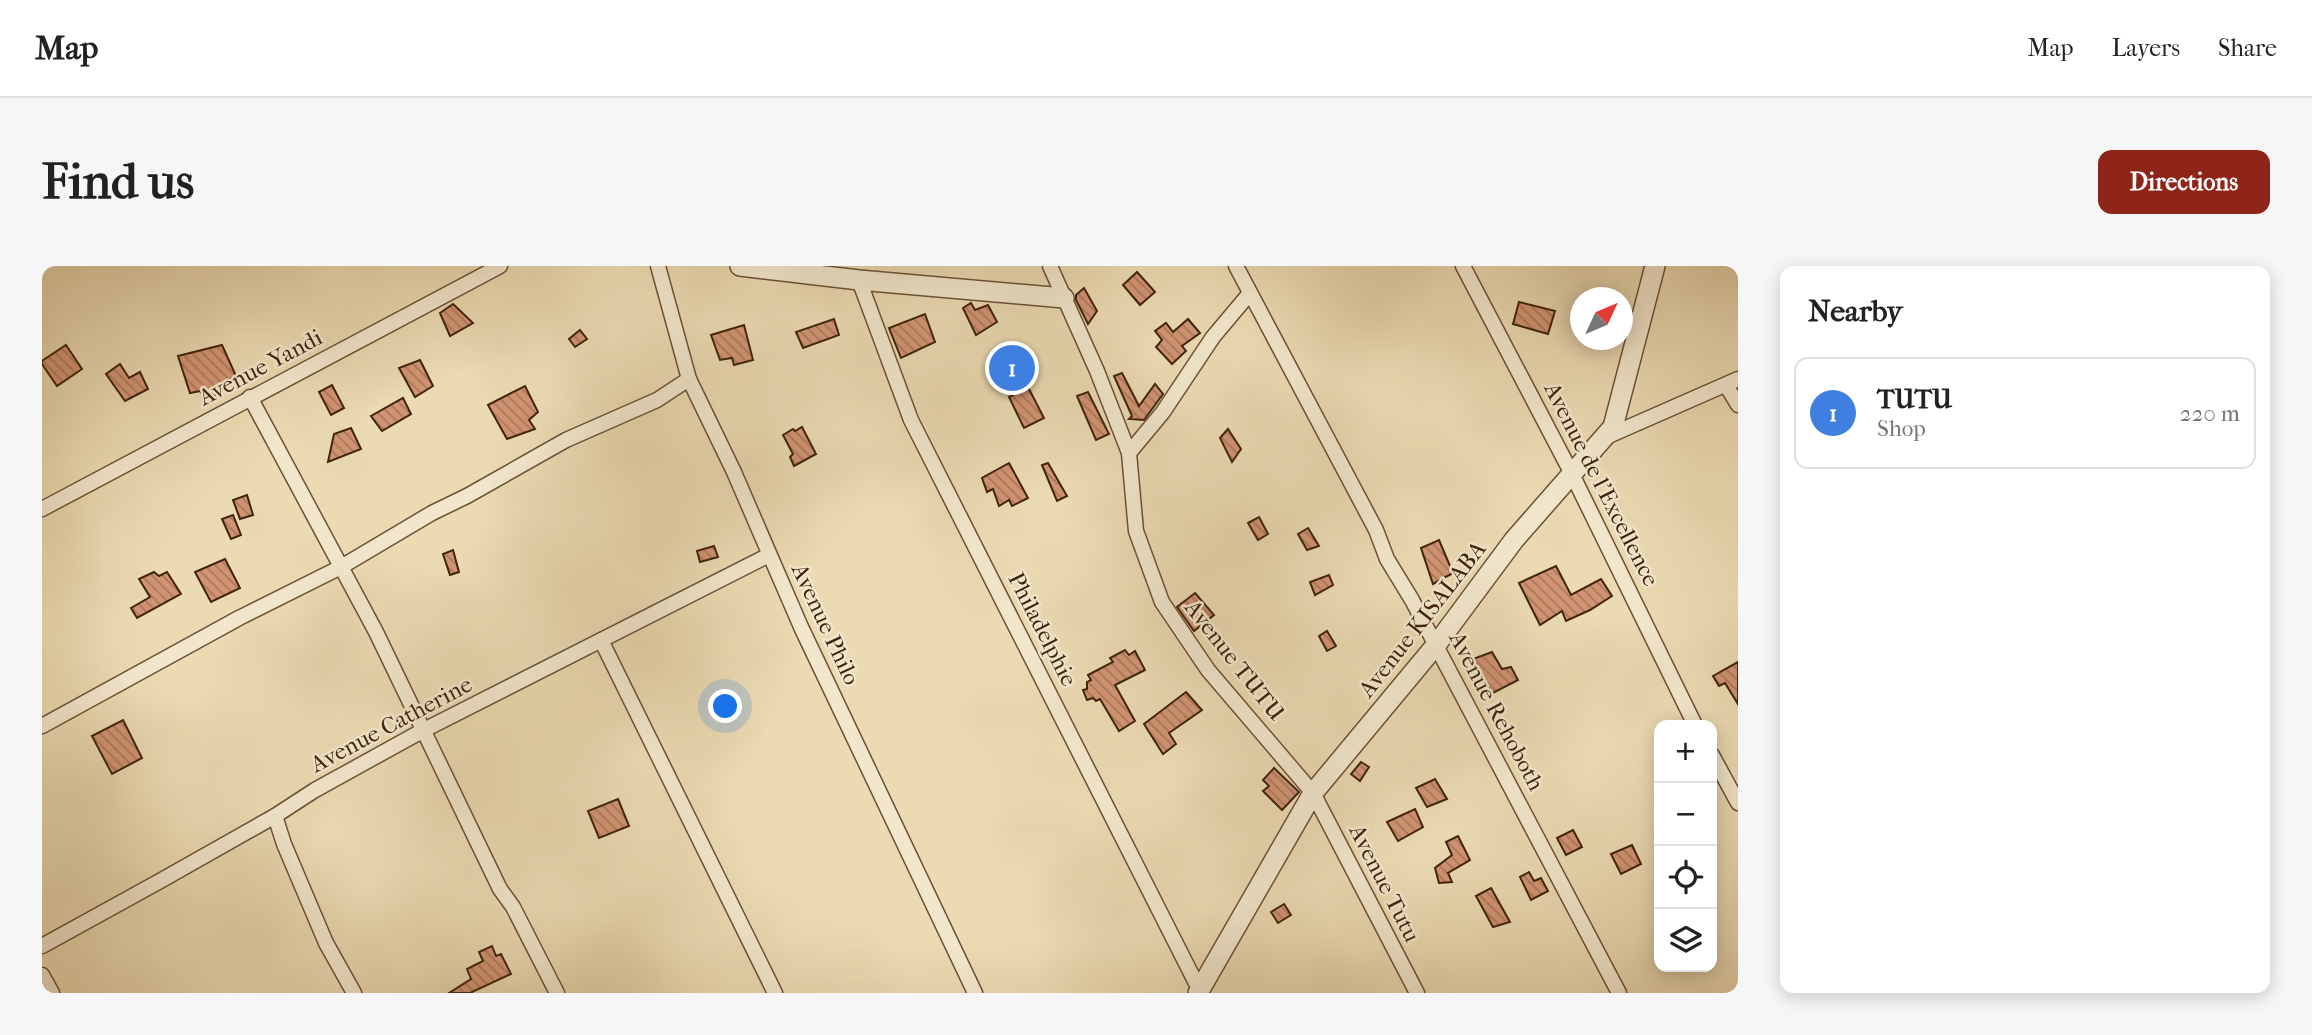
<!DOCTYPE html>
<html lang="en">
<head>
<meta charset="utf-8">
<style>
  :root { --surface:#fff; --page:#f6f6f6; --text:#222; --muted:#767676; --line:#e0e0e0; --accent:#8f2418 }
  body { margin:0; font-family:"IM FELL French Canon",serif; background:var(--page); color:var(--text) }
  .controls { position:absolute; right:21px; bottom:21px; display:grid; overflow:hidden; border-radius:14px; box-shadow:0 4px 18px #0003 }
  .controls button { width:63px; height:63px; display:grid; place-items:center; padding:0; border:0; border-bottom:2px solid var(--line); background:var(--surface); color:var(--text); font:35px sans-serif }
  .compass { position:absolute; left:1528px; top:21px; width:63px; height:63px; border-radius:50%; background:var(--surface); box-shadow:0 4px 18px #0003; rotate:46deg }
  .you { position:absolute; left:684px; top:441px; width:24px; height:24px; margin:-18px; border:5px solid #fff; border-radius:50%; background:#1a73e8; box-shadow:0 0 0 10px #1a73e833 }
  .badge { display:grid; place-items:center; width:46px; height:46px; border-radius:50%; background:var(--accent); color:#fff; font-size:23px; font-weight:700 }
  .pin { position:absolute; translate:-50% -50%; border:4px solid #fff; box-shadow:0 2px 7px #0006 }
  .list { margin:0; padding:0; list-style:none }
  h2 { display:flex; justify-content:space-between; align-items:center; height:91px; margin:0; padding:0 28px; font-size:30px }
  h2 small { font-size:23px; font-weight:400; color:var(--muted) }
  .list li { display:grid; grid-template-columns:46px 1fr auto; gap:21px; align-items:center; box-sizing:border-box; height:112px; margin:0 14px 14px; padding:0 14px; border:2px solid var(--line); border-radius:14px }
  .list b { display:block; font-size:26px; white-space:nowrap }
  .list p { margin:0; font-size:23px; white-space:nowrap; color:var(--muted) }
  .list em { font-size:23px; font-style:normal; color:var(--muted) }
  .icon { flex:none; width:38px; height:38px; fill:none; stroke:currentColor; stroke-width:2; stroke-linecap:round; stroke-linejoin:round }
  .map { position:relative; flex:none; width:1696px; height:727px; overflow:hidden; border-radius:14px }
  header { display:flex; align-items:center; gap:42px; box-sizing:border-box; height:98px; padding:0 35px; background:var(--surface); border-bottom:2px solid var(--line) }
  header strong { font-size:33px }
  nav { display:flex; gap:38px; margin-inline-start:auto; font-size:24px }
  .intro { display:flex; align-items:center; justify-content:space-between; box-sizing:border-box; height:168px; padding:0 42px }
  h1 { margin:0; font-size:49px }
  .button { padding:18px 32px; border-radius:14px; background:var(--accent); color:#fff; font-size:24px; font-weight:700 }
  main { display:flex; gap:42px; padding:0 42px }
  aside { flex:1; background:var(--surface); border-radius:14px; box-shadow:0 4px 18px #0003 }
  .map>svg:first-child { display:block }
  .building { fill:url(#building-back-hatch); stroke:#40230d; stroke-width:2 }
  .lines { fill:none; stroke-linecap:round; stroke-linejoin:round }
  .minor-casing { stroke:#6b5136; stroke-width:17 }
  .tertiary-casing { stroke:#6b5136; stroke-width:22 }
  .minor { stroke:#f2e7cd; stroke-width:14 }
  .tertiary { stroke:#f2e7cd; stroke-width:19 }
  .labels { text-anchor:middle; stroke-width:5; stroke-linejoin:round; paint-order:stroke }
  .street-label { font-size:23px; fill:#40230d; stroke:#f2e7cd }
</style>
</head>
<body>
<header>
<strong>Map</strong>
<nav><a>Map</a><a>Layers</a><a>Share</a></nav>
</header>
<div class="intro"><h1>Find us</h1><a class="button">Directions</a></div>
<main>
<div class="map">
<svg width="1696" height="727" viewBox="0 0 1696 727">
  <defs>
    <pattern id="building-back-hatch" width="6" height="6" patternUnits="userSpaceOnUse" patternTransform="scale(1.75)"><rect width="6" height="6" fill="#d19472"/><path d="M-1 5l2 2M0 0l6 6M5-1l2 2" fill="none" stroke="#ab785c"/></pattern>
  </defs>
  <rect width="100%" height="100%" fill="#ebdab2"/>
  <filter id="stains"><feTurbulence type="fractalNoise" baseFrequency=".00286" numOctaves="4"/><feColorMatrix values="0 0 0 0 .2 0 0 0 0 .09 0 0 0 0 .02 0 0 0 .5 -.17"/></filter>
  <radialGradient id="worn" r=".72"><stop offset=".6" stop-color="#630" stop-opacity="0"/><stop offset="1" stop-color="#630" stop-opacity=".3"/></radialGradient>
  <!-- building -->
  <g class="building">
    <polygon points="1095,6 1113,26 1098,39 1081,19"/>
    <polygon points="1042,22 1055,45 1046,58 1034,34 1034,29"/>
    <polygon points="1477,36 1513,45 1506,68 1471,58"/>
    <polygon points="929,37 933,44 946,39 955,56 934,69 921,42"/>
    <polygon points="411,38 431,57 408,70 398,47"/>
    <polygon points="883,48 893,76 859,92 847,62"/>
    <polygon points="792,53 797,69 761,82 754,66"/>
    <polygon points="1146,53 1158,67 1140,80 1144,85 1130,98 1114,81 1120,74 1113,65 1124,57 1131,66"/>
    <polygon points="702,59 711,94 692,99 690,92 678,94 669,69"/>
    <polygon points="538,64 545,73 533,81 527,73"/>
    <polygon points="24,79 40,103 15,120 0,98 0,95"/>
    <polygon points="180,79 194,110 177,119 178,128 163,133 158,125 148,127 136,90"/>
    <polygon points="378,94 391,120 373,131 357,102"/>
    <polygon points="78,98 87,112 98,106 106,123 83,135 64,108"/>
    <polygon points="1080,107 1097,140 1113,118 1121,128 1102,154 1087,153 1090,150 1072,110"/>
    <polygon points="290,119 302,142 289,149 277,126"/>
    <polygon points="483,120 496,146 487,154 493,163 465,173 446,139"/>
    <polygon points="986,121 1002,152 982,162 967,131"/>
    <polygon points="1046,126 1067,168 1054,174 1035,130"/>
    <polygon points="361,132 369,148 340,165 329,150"/>
    <polygon points="760,161 774,188 752,200 748,191 751,188 741,169 751,163 753,165"/>
    <polygon points="309,162 319,183 286,196 292,168"/>
    <polygon points="1186,163 1199,183 1190,196 1178,172"/>
    <polygon points="967,197 986,232 970,240 967,234 957,240 951,223 945,226 940,212"/>
    <polygon points="1006,197 1025,230 1015,235 1000,199"/>
    <polygon points="205,229 211,249 198,253 191,234"/>
    <polygon points="191,249 199,269 189,273 180,253"/>
    <polygon points="1217,251 1226,268 1216,274 1206,257"/>
    <polygon points="1266,262 1277,280 1265,284 1256,268"/>
    <polygon points="1397,274 1411,307 1391,318 1379,282"/>
    <polygon points="672,280 676,291 658,296 655,285"/>
    <polygon points="411,284 417,306 408,309 401,288"/>
    <polygon points="183,293 198,322 169,336 153,306"/>
    <polygon points="1514,300 1529,329 1559,313 1570,330 1548,344 1524,355 1520,345 1498,359 1477,317"/>
    <polygon points="112,306 117,310 125,306 139,328 95,352 89,342 108,331 97,313"/>
    <polygon points="1287,309 1291,319 1273,329 1268,316"/>
    <polygon points="1153,327 1172,349 1152,365 1135,341"/>
    <polygon points="1285,365 1294,380 1285,385 1277,370"/>
    <polygon points="1083,384 1087,389 1093,385 1103,404 1073,419 1093,455 1077,465 1058,433 1054,435 1051,432 1045,434 1041,424 1045,423 1045,416 1049,414 1046,409 1071,396 1068,392"/>
    <polygon points="1450,386 1460,403 1469,401 1476,414 1449,428 1431,393"/>
    <polygon points="1696,396 1696,438 1683,417 1677,420 1671,410"/>
    <polygon points="1144,426 1160,444 1127,467 1134,478 1121,488 1102,458"/>
    <polygon points="81,454 100,492 70,508 50,470"/>
    <polygon points="1319,496 1327,501 1318,515 1309,508"/>
    <polygon points="1232,502 1257,526 1240,544 1221,525 1227,520 1221,514"/>
    <polygon points="1393,513 1405,533 1385,541 1374,522"/>
    <polygon points="576,533 587,560 557,572 546,545"/>
    <polygon points="1373,543 1381,561 1356,575 1345,556"/>
    <polygon points="1531,564 1540,581 1524,589 1515,572"/>
    <polygon points="1416,570 1428,594 1406,607 1410,616 1397,617 1393,602 1410,589 1404,576"/>
    <polygon points="1590,579 1599,598 1579,608 1569,588"/>
    <polygon points="1487,606 1492,615 1499,612 1506,625 1489,634 1478,611"/>
    <polygon points="1449,622 1468,656 1451,661 1434,630"/>
    <polygon points="1242,638 1249,649 1236,657 1229,646"/>
    <polygon points="450,680 454,690 459,688 469,708 428,727 407,727 429,713 425,703 441,695 437,686"/>
  </g>
  <g class="lines">
    <!-- minor casing -->
    <g class="minor-casing">
      <g id="minor">
        <polyline points="616,0 647,113 692,206 759,361 933,727"/>
        <polyline points="1008,0 1055,105 1087,187 1094,265 1120,336 1166,404 1271,527 1375,727"/>
        <polyline points="1194,0 1334,264 1345,293 1370,334 1577,727"/>
        <polyline points="1421,0 1530,208 1653,459"/>
        <polyline points="817,14 869,154 1159,727"/>
        <polyline points="1684,119 1696,139"/>
        <polyline points="208,131 334,366 458,623 471,641 515,727"/>
        <polyline points="1564,171 1696,113"/>
        <polyline points="1087,187 1121,146 1171,71 1208,27"/>
        <polyline points="0,243 458,0"/>
        <polyline points="559,374 733,727"/>
        <polyline points="0,460 197,352 299,301 390,247 425,230 524,174 615,134 647,113"/>
        <polyline points="1670,489 1696,537"/>
        <polyline points="233,550 242,578 284,677 312,727"/>
        <polyline points="0,680 118,615 233,550 273,524 380,465 727,289"/>
        <polyline points="0,709 10,727"/>
      </g>
    </g>
    <!-- tertiary casing -->
    <g class="tertiary-casing">
      <g id="tertiary">
        <polyline points="698,0 817,14 1022,32"/>
        <polyline points="1156,727 1271,527 1394,379 1472,274 1571,161 1613,0"/>
      </g>
    </g>
    <!-- minor -->
    <use href="#minor" class="minor"/>
    <!-- tertiary -->
    <use href="#tertiary" class="tertiary"/>
  </g>
  <g class="labels">
    <!-- street labels -->
    <g class="street-label">
      <text transform="translate(218 101) rotate(-28)" y="8">Avenue Yandi</text>
      <text transform="translate(1560 218) rotate(63)" y="8">Avenue de l'Excellence</text>
      <text transform="translate(1380 353) rotate(-52)" y="8">Avenue KISALABA</text>
      <text transform="translate(784 358) rotate(65)" y="8">Avenue Philo</text>
      <text transform="translate(1001 363) rotate(63)" y="8">Philadelphie</text>
      <text transform="translate(1193 394) rotate(52)" y="8">Avenue TUTU</text>
      <text transform="translate(1455 445) rotate(62)" y="8">Avenue Rehoboth</text>
      <text transform="translate(349 458) rotate(-28)" y="8">Avenue Catherine</text>
      <text transform="translate(1343 617) rotate(63)" y="8">Avenue Tutu</text>
    </g>
  </g>
  <rect width="100%" height="100%" filter="url(#stains)"/>
  <rect width="100%" height="100%" fill="url(#worn)"/>
</svg>
<div class="controls">
<button>+</button>
<button>−</button>
<button><svg class="icon" aria-label="locate" viewBox="0 0 24 24"><circle cx="12" cy="12" r="6"/><path d="M12 2v4M12 18v4M2 12h4M18 12h4"/></svg></button>
<button><svg class="icon" aria-label="layers" viewBox="0 0 24 24"><path d="M12 4l9 5-9 5-9-5zM3 14l9 5 9-5"/></svg></button>
</div>
<svg class="compass" viewBox="-18 -18 36 36"><path d="M0-13l5 13h-10z" fill="#e53935"/><path d="M0 13l5-13h-10z" fill="#767676"/></svg>
<div class="you"></div>
<div class="pin badge" style="left:970px;top:102px;background:#3f7fe0">1</div>
</div>
<aside>
<h2>Nearby<small></small></h2>
<ul class="list">
<li><span class="badge" style="background:#3f7fe0">1</span><div><b>TUTU</b><p>Shop</p></div><em>220 m</em></li>
</ul>
</aside>
</main>
</body>
</html>
